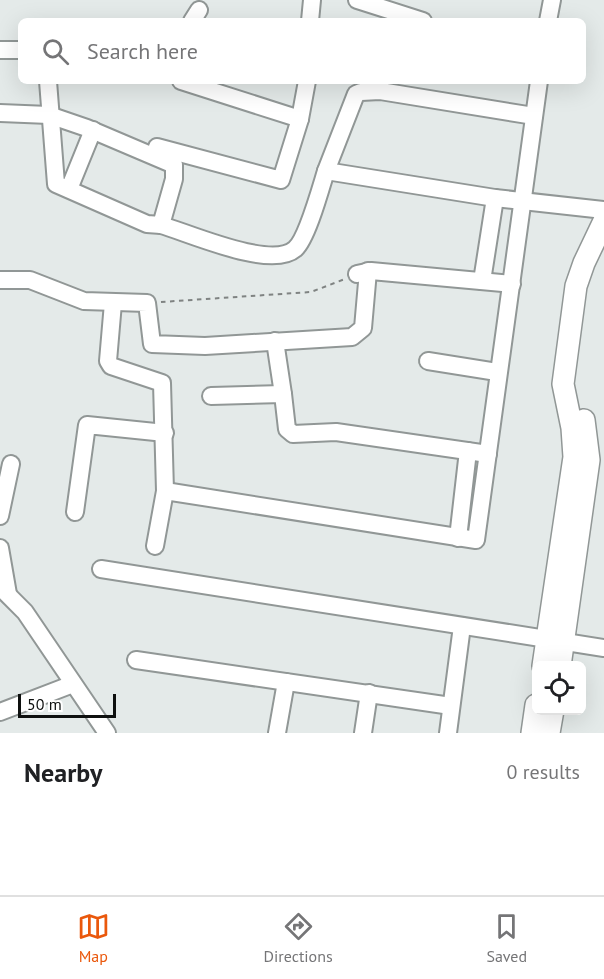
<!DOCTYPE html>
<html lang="en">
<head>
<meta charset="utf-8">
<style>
  :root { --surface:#fff; --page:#f6f6f6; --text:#202124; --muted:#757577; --line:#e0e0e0; --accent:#ea580c }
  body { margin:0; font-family:"PT Sans",sans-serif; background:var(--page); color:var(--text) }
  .controls { position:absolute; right:18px; bottom:18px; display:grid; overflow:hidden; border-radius:9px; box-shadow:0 6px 24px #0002 }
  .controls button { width:54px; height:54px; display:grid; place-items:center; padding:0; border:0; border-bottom:2px solid var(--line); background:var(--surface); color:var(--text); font:30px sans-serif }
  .scale { position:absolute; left:18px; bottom:15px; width:98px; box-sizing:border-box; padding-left:6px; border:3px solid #0e100f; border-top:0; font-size:16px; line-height:21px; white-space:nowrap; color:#0e100f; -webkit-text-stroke:4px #fff; paint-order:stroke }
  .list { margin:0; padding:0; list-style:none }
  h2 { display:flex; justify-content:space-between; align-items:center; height:78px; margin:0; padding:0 24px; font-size:26px }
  h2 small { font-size:20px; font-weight:400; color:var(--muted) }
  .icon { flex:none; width:33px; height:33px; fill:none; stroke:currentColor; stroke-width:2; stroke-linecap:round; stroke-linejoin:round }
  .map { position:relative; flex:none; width:604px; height:733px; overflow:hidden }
  .search { position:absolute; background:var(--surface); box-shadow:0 6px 24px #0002; left:18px; right:18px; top:18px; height:66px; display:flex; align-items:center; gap:15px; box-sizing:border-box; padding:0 21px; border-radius:9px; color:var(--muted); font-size:22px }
  .sheet { height:162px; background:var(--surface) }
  nav { display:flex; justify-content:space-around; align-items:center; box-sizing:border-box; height:84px; border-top:2px solid var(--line); background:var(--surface); font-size:16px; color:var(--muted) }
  nav a { display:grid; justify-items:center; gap:3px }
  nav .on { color:var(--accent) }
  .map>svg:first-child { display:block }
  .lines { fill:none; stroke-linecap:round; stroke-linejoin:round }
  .minor-casing { stroke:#919796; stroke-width:20 }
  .major-casing { stroke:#919796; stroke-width:24 }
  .path { stroke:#7f8382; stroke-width:2; stroke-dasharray:4.5 4.5; stroke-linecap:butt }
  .minor { stroke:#fff; stroke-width:16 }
  .major { stroke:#fff; stroke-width:21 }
</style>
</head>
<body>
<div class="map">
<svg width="604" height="733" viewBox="0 0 604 733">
  <rect width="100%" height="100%" fill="#e4eae9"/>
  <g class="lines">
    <!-- minor casing -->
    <g class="minor-casing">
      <g id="minor">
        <polyline points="357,0 423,21"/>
        <polyline points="192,21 199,10"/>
        <polyline points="310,21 312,0"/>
        <polyline points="548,21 552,0"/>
        <polyline points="0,50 21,50"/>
        <path d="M48,81L56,184L147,224L161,225C189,233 271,270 295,249C307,239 321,187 326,171"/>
        <polyline points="181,81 300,119"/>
        <polyline points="0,113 49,115 87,128 174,165 174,179 161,225"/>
        <polyline points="534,116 380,91 361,92 356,94 326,171 495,198 604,210"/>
        <polyline points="157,147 281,180 300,119 307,81"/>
        <polyline points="69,189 93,130"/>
        <polyline points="357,274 371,271 512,284"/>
        <polyline points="0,280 30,280 84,301 147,303 152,344 205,346 352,337 363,328 368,271"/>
        <polyline points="482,281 495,198"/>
        <polyline points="113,303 108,361 111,366 162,383 165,491 155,546"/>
        <polyline points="275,341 283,394"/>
        <polyline points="428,361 497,372"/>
        <polyline points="211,396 283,394 287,429 293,434 336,432 488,454"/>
        <polyline points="165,491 476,540 539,81"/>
        <polyline points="75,512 87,425 165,433"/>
        <polyline points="0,516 11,464"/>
        <polyline points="458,538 468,451"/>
        <polyline points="0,548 8,594"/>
        <polyline points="101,569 604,648"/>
        <polyline points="0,587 25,612 107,733"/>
        <polyline points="136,660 451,706"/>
        <polyline points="0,712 73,684"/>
        <polyline points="277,733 286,682"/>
        <polyline points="363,733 369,693"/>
        <polyline points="448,733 462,626"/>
      </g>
    </g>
    <!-- major casing -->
    <g class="major-casing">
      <g id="major">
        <polyline points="543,666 574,457 572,428 563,384 576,286 584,263 604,221"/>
        <polyline points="560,666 589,460 584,420"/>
        <polyline points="532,733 536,705"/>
        <polyline points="549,733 553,710"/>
      </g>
    </g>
    <!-- path -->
    <polyline class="path" points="161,302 311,292 345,279"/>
    <!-- minor -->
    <use href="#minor" class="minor"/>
    <!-- major -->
    <use href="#major" class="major"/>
  </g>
</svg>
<div class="controls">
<button><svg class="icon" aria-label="locate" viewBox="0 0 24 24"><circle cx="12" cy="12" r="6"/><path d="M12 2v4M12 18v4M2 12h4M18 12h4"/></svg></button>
</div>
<div class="scale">50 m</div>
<div class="search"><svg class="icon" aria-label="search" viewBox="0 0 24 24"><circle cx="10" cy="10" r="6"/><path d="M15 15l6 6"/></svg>Search here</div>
</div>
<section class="sheet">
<h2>Nearby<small>0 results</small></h2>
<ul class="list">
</ul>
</section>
<nav>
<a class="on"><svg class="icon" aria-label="map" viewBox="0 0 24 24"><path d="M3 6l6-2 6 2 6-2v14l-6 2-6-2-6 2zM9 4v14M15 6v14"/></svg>Map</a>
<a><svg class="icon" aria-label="directions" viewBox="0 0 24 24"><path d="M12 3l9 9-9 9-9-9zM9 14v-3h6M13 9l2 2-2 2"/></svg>Directions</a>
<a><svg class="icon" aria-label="saved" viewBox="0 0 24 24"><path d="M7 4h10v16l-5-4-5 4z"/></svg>Saved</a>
</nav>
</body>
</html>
